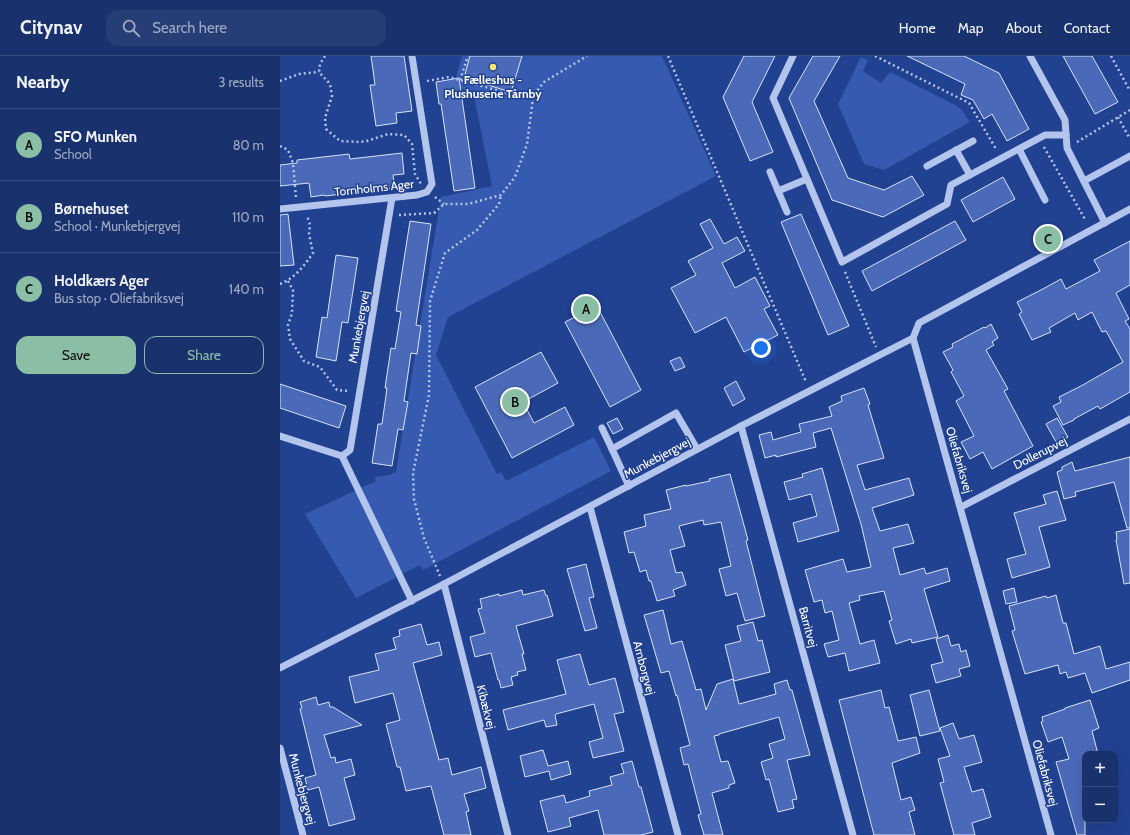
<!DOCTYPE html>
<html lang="en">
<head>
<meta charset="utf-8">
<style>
  :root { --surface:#19316d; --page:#263d75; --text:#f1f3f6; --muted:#9fa9c2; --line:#374c80; --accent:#8abfa5 }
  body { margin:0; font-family:Cabin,sans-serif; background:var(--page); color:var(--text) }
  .controls { position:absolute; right:12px; bottom:12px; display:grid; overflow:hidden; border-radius:8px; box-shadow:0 4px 16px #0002 }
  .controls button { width:36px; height:36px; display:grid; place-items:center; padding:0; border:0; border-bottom:1px solid var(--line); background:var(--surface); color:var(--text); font:20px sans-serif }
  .you { position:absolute; left:481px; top:292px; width:14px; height:14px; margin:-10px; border:3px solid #fff; border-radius:50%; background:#1a73e8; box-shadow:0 0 0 6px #1a73e833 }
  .badge { display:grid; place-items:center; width:26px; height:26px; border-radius:50%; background:var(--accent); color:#111; font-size:13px; font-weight:700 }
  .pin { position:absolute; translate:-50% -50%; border:2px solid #fff; box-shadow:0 1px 4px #0006 }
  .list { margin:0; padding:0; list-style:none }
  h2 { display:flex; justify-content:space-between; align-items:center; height:52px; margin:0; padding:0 16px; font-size:17px }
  h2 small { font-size:13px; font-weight:400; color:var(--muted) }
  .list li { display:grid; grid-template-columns:26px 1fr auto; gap:12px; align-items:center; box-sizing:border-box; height:72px; padding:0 16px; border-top:1px solid var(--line) }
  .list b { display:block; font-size:15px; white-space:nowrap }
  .list p { margin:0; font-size:13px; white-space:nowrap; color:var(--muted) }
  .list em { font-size:13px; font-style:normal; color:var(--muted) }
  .actions { display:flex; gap:8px; padding:12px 16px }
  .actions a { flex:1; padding:9px 0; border:1px solid var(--accent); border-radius:12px; text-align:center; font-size:14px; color:var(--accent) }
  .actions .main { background:var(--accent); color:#111 }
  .icon { flex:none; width:22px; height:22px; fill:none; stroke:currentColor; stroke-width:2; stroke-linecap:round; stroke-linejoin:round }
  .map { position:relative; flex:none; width:850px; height:779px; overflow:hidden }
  header { display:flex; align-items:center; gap:24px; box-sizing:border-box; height:56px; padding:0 20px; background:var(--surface); border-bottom:1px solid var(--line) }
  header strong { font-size:19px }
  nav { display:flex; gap:22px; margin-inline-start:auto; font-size:14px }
  .search { width:280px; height:36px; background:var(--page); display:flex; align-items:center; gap:10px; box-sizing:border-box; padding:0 14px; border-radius:12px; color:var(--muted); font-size:15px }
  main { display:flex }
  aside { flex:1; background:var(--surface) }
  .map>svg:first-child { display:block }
  .green { fill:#355aaf }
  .building { fill:#4a6ab9; stroke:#d8e2f9 }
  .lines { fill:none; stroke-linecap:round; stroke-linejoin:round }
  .path { stroke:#b3c4ed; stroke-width:2.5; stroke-dasharray:2 3; stroke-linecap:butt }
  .minor { stroke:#b3c4ed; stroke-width:7 }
  .poi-dot { fill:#f9e774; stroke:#214191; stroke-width:1.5 }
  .labels { text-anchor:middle; stroke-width:3; stroke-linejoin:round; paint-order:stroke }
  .poi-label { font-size:12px; font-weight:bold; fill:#fff; stroke:#214191 }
  .street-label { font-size:12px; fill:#fff; stroke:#214191 }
</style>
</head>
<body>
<header>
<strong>Citynav</strong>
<div class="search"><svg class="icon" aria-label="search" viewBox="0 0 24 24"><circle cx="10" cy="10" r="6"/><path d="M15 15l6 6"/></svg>Search here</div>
<nav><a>Home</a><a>Map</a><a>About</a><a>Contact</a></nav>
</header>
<main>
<aside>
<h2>Nearby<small>3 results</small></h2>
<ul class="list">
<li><span class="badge">A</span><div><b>SFO Munken</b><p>School</p></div><em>80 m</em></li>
<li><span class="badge">B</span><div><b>Børnehuset</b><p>School · Munkebjergvej</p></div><em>110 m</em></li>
<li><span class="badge">C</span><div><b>Holdkærs Ager</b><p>Bus stop · Oliefabriksvej</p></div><em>140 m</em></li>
</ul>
<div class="actions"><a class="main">Save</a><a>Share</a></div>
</aside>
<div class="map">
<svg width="850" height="779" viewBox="0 0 850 779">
  <rect width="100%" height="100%" fill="#214191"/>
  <!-- green -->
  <g class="green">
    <polygon points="182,0 382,0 436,120 168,261 156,299 217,418 221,416 226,425 314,381 331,415 143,514 140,509 76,542 25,458 96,425 94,421 109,419 116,416 161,141 212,130 194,40 174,28"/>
    <polygon points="581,1 588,4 583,15 601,27 610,16 675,49 681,53 690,66 604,114 584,108 558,48"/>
  </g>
  <!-- building -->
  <g class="building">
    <polygon points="91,0 124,0 132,55 116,57 117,67 96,70 90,29 95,29"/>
    <polygon points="190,0 242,0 231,36 184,22"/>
    <polygon points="464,0 495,0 472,46 493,96 470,105 443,41"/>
    <polygon points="533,0 560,0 534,45 568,122 604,134 632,120 644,139 603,161 552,144 509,42"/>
    <polygon points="627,0 684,0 719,17 749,73 727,85 712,58 704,63 693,44 681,39 685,28"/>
    <polygon points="783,0 812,0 838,46 815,58"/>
    <polygon points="179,22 195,132 174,135 161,48 159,48 156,26"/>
    <polygon points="122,97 124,118 113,119 115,132 45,140 44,139 31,141 29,127 0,130 0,109 17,107 17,104 69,98 70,103"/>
    <polygon points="723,121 735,143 693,166 681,144"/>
    <polygon points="8,158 14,209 0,210 0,159"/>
    <polygon points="521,158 569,270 548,279 501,166"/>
    <polygon points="430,163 444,188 457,181 465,195 442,207 455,232 475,221 490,250 484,253 498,279 464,296 446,261 415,277 391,232 416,219 408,205 433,192 420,168"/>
    <polygon points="130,165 151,168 136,269 141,270 137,298 131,297 124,345 128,346 123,374 118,373 112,410 92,407 98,368 102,368 107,332 105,332 111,292 115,293 121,256 116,255"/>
    <polygon points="675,165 686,184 592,235 582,215"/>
    <polygon points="850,185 850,229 836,237 849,263 845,265 850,273 850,336 820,353 818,350 794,363 794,364 783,369 773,350 781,346 779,341 801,330 843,306 826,275 822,276 812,256 798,264 795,257 769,272 771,276 752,284 739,258 742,256 737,246 761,234 781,223 786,233 820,215 814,204"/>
    <polygon points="56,199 78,202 68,267 62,266 56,305 36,301 42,261 47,262"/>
    <polygon points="317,250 361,334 330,351 285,266"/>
    <polygon points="711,268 718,282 712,286 714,289 706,294 728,333 724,335 753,390 712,413 703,396 690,403 681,386 694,380 676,345 684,340 671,316 673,314 663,296 673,291 672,288 704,271 705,272"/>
    <polygon points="261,296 278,327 243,346 254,367 285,351 294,369 232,402 195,331"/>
    <polygon points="400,301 405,311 395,315 390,305"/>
    <polygon points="456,325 465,343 453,350 444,332"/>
    <polygon points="0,328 66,350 59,372 0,352"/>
    <polygon points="584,332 590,348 588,349 604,402 577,409 585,434 629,422 634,439 592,452 600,475 628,468 634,487 613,492 620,519 644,512 646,518 667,512 670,525 644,533 658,581 632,587 631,583 616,588 609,565 612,564 604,535 579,540 580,544 569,547 580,588 594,584 600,607 569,615 565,597 548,601 544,588 559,584 552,555 545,557 542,544 534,546 525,514 563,503 567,516 591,511 581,468 551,372 533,377 536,391 496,401 496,399 485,402 479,379 491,376 493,384 521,376 519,368 552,360 549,351 562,345 561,340"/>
    <polygon points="337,362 343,373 333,378 327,367"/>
    <polygon points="777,362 788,381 777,388 766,368"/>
    <polygon points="850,401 850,472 847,472 834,426 795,436 796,440 784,443 777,416 782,414 782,411 792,406 795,415"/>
    <polygon points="542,412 559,475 518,486 513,467 537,460 531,438 509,444 504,426 523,421 522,418"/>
    <polygon points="450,418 468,484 466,485 485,560 465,565 457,537 446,540 439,513 451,510 441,466 424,469 423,464 399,470 405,490 390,494 396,517 402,516 406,529 393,534 395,540 377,545 371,525 369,525 366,514 360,516 354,496 349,497 344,476 366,470 364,459 391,453 386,434 406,429 406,430 430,425 429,423"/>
    <polygon points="777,435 786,464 759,471 770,511 732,522 727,503 746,498 734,457 766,448 763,439"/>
    <polygon points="850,473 850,527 844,528 836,484 837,483 836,476"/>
    <polygon points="306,508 314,541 309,542 317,572 305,575 287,513"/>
    <polygon points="734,532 737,546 726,548 723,535"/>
    <polygon points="242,534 243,539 264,534 266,540 267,539 273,560 236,570 244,598 242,598 246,614 237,616 238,619 231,621 233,629 221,632 219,624 218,624 211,597 195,601 190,581 205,577 198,553 202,552 200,543 219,538 219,540"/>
    <polygon points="776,539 783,567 786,567 794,598 820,590 826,613 850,606 850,624 812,637 805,617 788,622 786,616 780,618 778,609 745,618 732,575 735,574 729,550 766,540 767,542"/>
    <polygon points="383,554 391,588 402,585 416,634 421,633 426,654 437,628 453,623 459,648 496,638 494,628 507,624 510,634 512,634 530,699 507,704 517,743 512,744 514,752 498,756 489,723 486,724 481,706 493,702 489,688 505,683 499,661 439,678 439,679 434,680 441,706 448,705 455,727 449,729 449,732 432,737 443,779 424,779 418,759 421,758 408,708 404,709 400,692 410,689 397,639 396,640 389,615 381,617 364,559"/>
    <polygon points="473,566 478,585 482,584 490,616 454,625 445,589 461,585 457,570"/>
    <polygon points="141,568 147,589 159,586 162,599 133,607 159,704 168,702 172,719 201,711 206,732 184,738 189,755 186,756 191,779 164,779 151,730 126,735 120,711 117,711 106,668 120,664 113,637 75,647 69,621 99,614 95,598 116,593 113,582 120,580 119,574"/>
    <polygon points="668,579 671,590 679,588 681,596 686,594 690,610 679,613 681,620 656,627 651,609 663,606 656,583"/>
    <polygon points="300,598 309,629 335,622 344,656 334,658 344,695 313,702 309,686 323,682 314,648 276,658 275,659 277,669 266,671 264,664 228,674 223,654 286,638 277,604"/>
    <polygon points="601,634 605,652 609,651 618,685 636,681 640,697 612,707 621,744 631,741 635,754 629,756 635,779 594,779 559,644"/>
    <polygon points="649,634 660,675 640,680 630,639"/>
    <polygon points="36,641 38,649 49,646 50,651 53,651 82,669 44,679 51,702 55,701 56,707 71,703 75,719 64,722 75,763 49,770 39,731 28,734 25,722 36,719 20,653 22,652 20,646"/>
    <polygon points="810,644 819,672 812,675 818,698 805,698 805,779 797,779 776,706 789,703 782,681 768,686 761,666 763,665 762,661 785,653 785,652"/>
    <polygon points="673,667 679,683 694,679 702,706 684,711 692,736 703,733 711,761 692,767 695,779 674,779 660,727 664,726 658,703 670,700 660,672"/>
    <polygon points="263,694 268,710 288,705 291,718 271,724 269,715 245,721 240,700"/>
    <polygon points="352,705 359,731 361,731 373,776 361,779 324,779 318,754 289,762 291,770 268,776 260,745 284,739 286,747 310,740 309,735 332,729 330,721 344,717 341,708"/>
  </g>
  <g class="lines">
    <!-- path -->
    <g class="path">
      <polyline points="45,0 40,8 39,16 50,28 52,40 45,62 46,73 60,85 80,86 87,85 108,78 124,79 132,88 135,118 141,128"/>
      <polyline points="388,0 526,326"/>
      <polyline points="595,0 689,47 716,93"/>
      <polyline points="831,0 850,35"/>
      <polyline points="180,24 188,0"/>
      <polyline points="0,25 19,18 39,16"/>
      <polyline points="147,25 169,21 223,36 253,42"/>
      <polyline points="838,61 850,83"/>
      <polyline points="797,86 850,54"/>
      <polyline points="0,90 8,94 13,107 16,142"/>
      <polyline points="764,91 806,165"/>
      <polyline points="155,141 164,148"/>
      <polyline points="119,159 154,157 164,148 188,148 221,139 235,121 247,88 253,42 257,35 264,26 307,0"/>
      <polyline points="565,216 596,291"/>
      <polyline points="8,225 13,234 12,257 8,269 10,283 24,305 40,311 57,334 69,335"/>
      <path d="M0,228C15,222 24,210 33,197L29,178L30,169L27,159"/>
      <polyline points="160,520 144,482 134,443 133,417 149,339 150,245 165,197 197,174 219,148 221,139"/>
    </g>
    <!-- minor -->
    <g class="minor">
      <polyline points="513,0 493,42 562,206 667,148 671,129 765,79 786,79"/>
      <polyline points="750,0 785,64 787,92 825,167"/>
      <polyline points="739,93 765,144"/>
      <polyline points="676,94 690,119"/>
      <polyline points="647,110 693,85"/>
      <polyline points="490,116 507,156"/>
      <polyline points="804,125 850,100"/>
      <polyline points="498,135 527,123"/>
      <polyline points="0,153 137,139 147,136 152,128 132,0"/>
      <polyline points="461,370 573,779"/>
      <polyline points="322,372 332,393"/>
      <polyline points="0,380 62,400 132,545"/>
      <polyline points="62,400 70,394 112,142"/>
      <polyline points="349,430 332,393 396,357 417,393"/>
      <polyline points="310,451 398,779"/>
      <polyline points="681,451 850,363"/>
      <polyline points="164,528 228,779"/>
      <polyline points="0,612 164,528 461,370 633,282"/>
      <polyline points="0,692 23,779"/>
      <polyline points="771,779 633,282 639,267 850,153"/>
    </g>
  </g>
  <!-- markers -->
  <circle class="poi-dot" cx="213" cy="11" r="4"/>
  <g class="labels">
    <!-- poi labels -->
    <g class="poi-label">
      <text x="213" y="28">Fælleshus -<tspan x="213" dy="14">Plushusene Tårnby</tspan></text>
    </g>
    <!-- street labels -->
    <g class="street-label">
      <text transform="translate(94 132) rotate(-6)" y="4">Tornholms Ager</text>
      <text transform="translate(79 271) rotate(-80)" y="4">Munkebjergvej</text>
      <text transform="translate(760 397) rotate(-27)" y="4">Dollerupvej</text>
      <text transform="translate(377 402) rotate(-28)" y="4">Munkebjergvej</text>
      <text transform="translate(679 404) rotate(74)" y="4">Oliefabriksvej</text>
      <text transform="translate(528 571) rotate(75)" y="4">Barritvej</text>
      <text transform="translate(364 612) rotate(75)" y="4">Arnborgvej</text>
      <text transform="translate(206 651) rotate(76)" y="4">Kibækvej</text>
      <text transform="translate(765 717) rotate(75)" y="4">Oliefabriksvej</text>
      <text transform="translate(22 733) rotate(75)" y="4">Munkebjergvej</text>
    </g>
  </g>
</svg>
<div class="controls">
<button>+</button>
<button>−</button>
</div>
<div class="you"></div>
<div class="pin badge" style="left:306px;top:253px">A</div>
<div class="pin badge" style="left:235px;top:346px">B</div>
<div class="pin badge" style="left:768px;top:183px">C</div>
</div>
</main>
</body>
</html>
